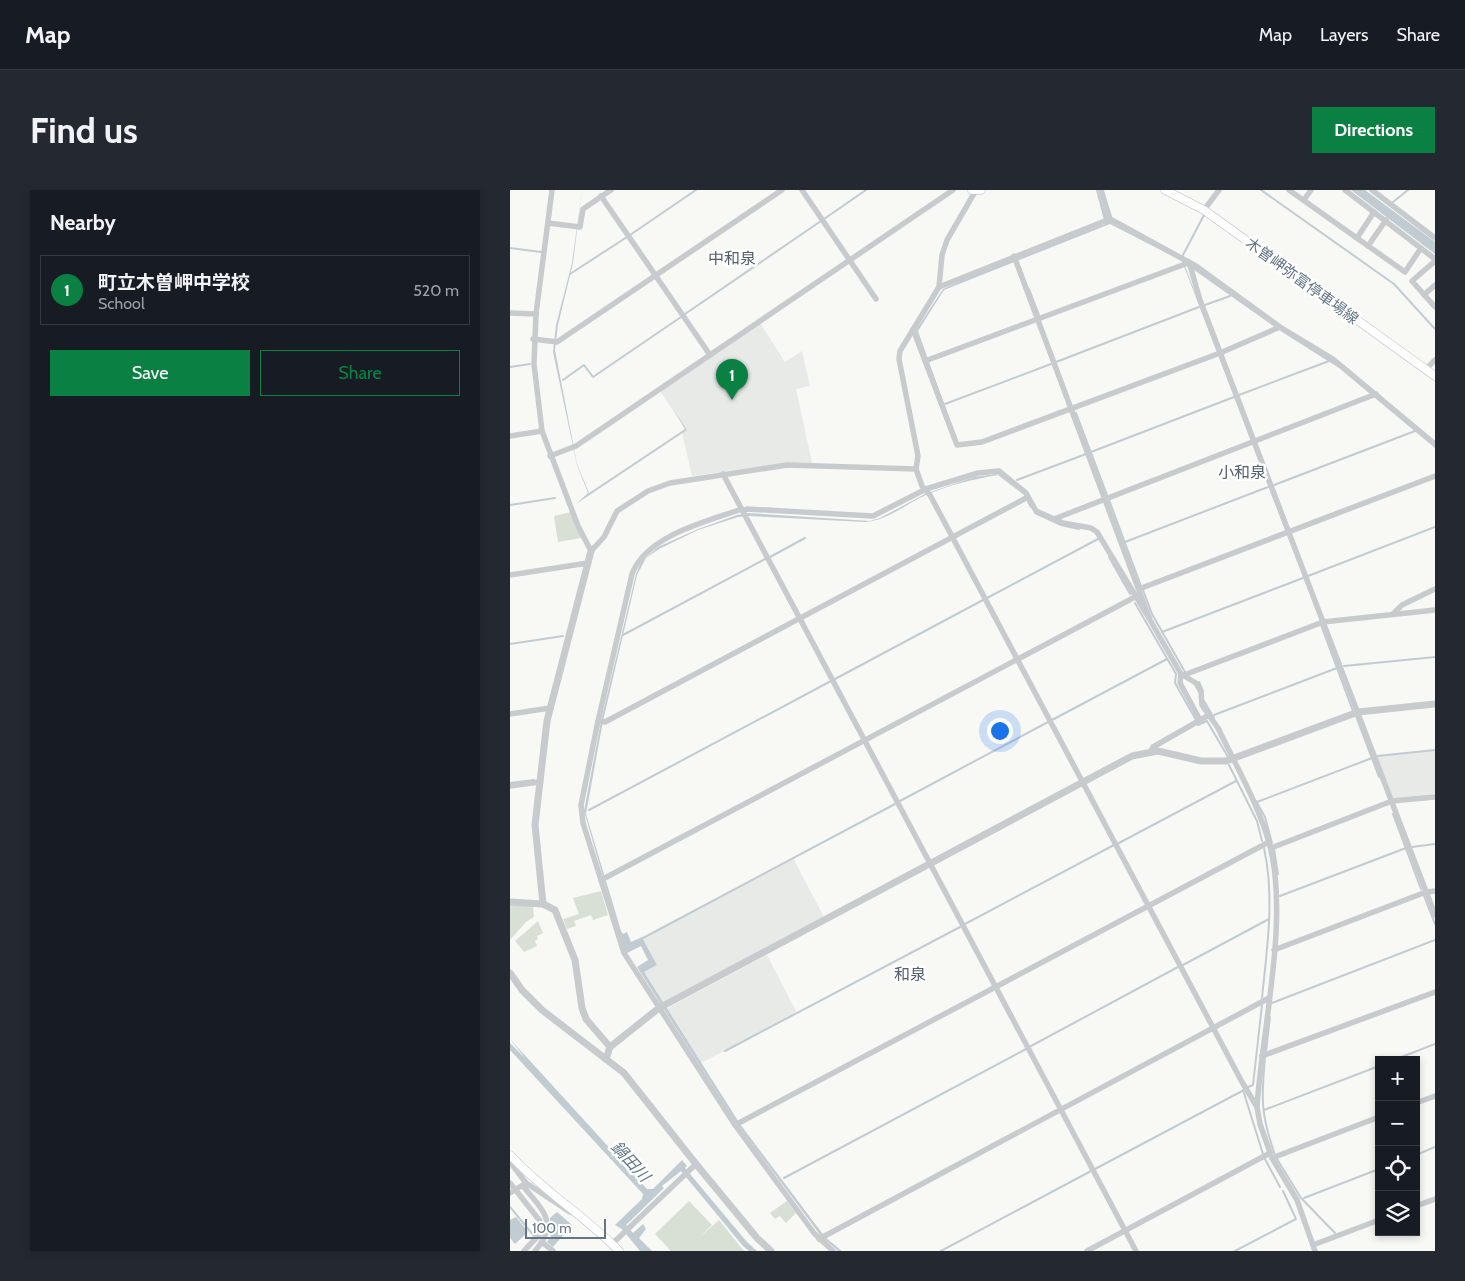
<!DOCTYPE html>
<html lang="en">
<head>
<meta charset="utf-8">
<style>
  :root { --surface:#171b24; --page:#242831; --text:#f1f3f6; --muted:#9ea1a6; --line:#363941; --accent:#0b8043 }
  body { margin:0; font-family:Cabin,"Noto Sans JP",sans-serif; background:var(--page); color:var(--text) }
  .controls { position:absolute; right:15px; bottom:15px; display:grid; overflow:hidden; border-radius:0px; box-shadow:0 2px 8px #0003 }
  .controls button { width:45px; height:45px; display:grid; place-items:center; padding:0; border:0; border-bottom:1px solid var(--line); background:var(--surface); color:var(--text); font:25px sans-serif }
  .scale { position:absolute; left:15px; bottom:12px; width:81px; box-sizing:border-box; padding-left:5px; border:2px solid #647588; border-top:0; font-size:14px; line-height:18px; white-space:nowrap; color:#647588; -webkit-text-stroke:4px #fff; paint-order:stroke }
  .you { position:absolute; left:489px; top:540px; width:18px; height:18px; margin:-12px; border:4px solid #fff; border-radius:50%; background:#1a73e8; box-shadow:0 0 0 8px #1a73e833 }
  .badge { display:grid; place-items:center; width:32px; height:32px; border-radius:50%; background:var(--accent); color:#fff; font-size:16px; font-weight:700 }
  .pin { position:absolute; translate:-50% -41px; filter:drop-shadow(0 1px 2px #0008) }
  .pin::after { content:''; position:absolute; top:26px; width:18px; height:15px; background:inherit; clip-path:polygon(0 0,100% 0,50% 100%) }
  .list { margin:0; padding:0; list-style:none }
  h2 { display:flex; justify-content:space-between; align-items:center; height:65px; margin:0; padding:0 20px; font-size:21px }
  h2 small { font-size:16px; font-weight:400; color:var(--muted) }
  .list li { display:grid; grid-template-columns:32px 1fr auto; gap:15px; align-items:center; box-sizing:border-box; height:70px; margin:0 10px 10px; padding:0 10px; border:1px solid var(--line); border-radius:0px }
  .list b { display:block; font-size:19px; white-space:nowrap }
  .list p { margin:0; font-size:16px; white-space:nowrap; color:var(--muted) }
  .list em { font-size:16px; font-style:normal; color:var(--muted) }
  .actions { display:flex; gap:10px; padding:15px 20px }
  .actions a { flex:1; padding:11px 0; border:1px solid var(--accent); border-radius:0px; text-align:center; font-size:18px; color:var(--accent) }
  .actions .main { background:var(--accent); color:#fff }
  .icon { flex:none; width:28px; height:28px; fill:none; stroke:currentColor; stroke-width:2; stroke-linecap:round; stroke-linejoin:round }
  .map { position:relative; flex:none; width:925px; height:1061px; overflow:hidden; border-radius:0px }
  header { display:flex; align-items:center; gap:30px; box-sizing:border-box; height:70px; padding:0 25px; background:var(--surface); border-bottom:1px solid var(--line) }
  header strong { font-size:24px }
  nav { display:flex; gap:28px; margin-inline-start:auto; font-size:18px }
  .intro { display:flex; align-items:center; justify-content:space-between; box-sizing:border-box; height:120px; padding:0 30px }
  h1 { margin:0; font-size:35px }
  .button { padding:12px 22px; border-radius:0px; background:var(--accent); color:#fff; font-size:18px; font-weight:700 }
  main { display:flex; gap:30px; padding:0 30px }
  aside { flex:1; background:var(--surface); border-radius:0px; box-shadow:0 2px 8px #0003 }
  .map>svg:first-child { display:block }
  .built { fill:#e8eae8 }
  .green { fill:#d8e0d5 }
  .water { fill:#c1ccd2 }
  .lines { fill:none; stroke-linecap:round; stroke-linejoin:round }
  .stream { stroke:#c1ccd2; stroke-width:2 }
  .secondary-casing { stroke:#b9bec3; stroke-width:9 }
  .minor { stroke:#c7cbce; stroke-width:5.5 }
  .tertiary { stroke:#c7cbce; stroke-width:7 }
  .secondary { stroke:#fff; stroke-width:8 }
  .labels { text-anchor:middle; stroke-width:5; stroke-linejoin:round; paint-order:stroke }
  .street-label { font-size:15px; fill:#647588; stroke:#fff }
  .neighbourhood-label { font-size:16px; fill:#535f6d; stroke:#fff }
  .water-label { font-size:16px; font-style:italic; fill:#607784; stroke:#fff }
</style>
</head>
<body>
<header>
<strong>Map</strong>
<nav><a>Map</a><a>Layers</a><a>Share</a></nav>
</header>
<div class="intro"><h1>Find us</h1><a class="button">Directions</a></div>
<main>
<aside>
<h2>Nearby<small></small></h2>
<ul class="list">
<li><span class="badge">1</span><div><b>町立木曽岬中学校</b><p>School</p></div><em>520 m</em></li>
</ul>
<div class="actions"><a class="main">Save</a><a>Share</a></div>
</aside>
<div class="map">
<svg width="925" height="1061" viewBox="0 0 925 1061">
  <rect width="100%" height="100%" fill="#f8f8f5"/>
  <!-- built -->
  <g class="built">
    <polygon points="250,133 275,172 292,161 300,196 286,199 302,273 277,273 182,286 172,243 176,240 150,201"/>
    <polygon points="925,560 925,604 883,609 867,566"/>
    <polygon points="283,668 314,727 153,813 133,782 147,775 133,748"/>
    <polygon points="257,765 287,823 191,873 156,819"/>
  </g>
  <!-- green -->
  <g class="green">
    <polygon points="61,322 71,348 48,352 44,326"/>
    <polygon points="91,701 98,725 83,730 81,725 64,731 66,736 57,739 53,729 69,724 63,708"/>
    <polygon points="0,715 23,716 24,727 16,732 0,750"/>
    <polygon points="28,731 33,743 27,746 28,749 25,751 27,756 14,762 5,751"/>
    <polygon points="179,1011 202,1035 189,1048 209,1030 234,1061 161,1061 145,1044"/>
    <polygon points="277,1011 286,1023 276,1033 270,1026 265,1029 260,1023"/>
  </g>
  <!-- water -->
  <g class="water">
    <polygon points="72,0 63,73 48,135 45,160 67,274 79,303 175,239 163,219 177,240 66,314 78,303 67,275 43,162 46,135 62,73"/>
    <polygon points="586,0 588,0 598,31 673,70 821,170 925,256 925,258 829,178 769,140 677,75 675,76 810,431 672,71 600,34 434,100 408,141 448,253 406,140 433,99 483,76 595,34"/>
    <polygon points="841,0 855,0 925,52 925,64"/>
    <path d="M486,284L490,285L514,305L488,285C464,289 439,295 416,305C397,313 377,331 355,332L239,326L228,327L188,340L149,359L136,368L127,385L93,531L76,624L111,741L113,744L117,742L121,752L132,747L147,775L134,782L230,934L315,1047L332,1061H328L311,1046L228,935L127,777L138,770L131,756L117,763L113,756L74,621L91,531L126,384L131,372L148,357L188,339L227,325L238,323L360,331L370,328L415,304L464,287Z"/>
    <polygon points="0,849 137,999 143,999 172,970 177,976 175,978 237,1052 247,1061 239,1061 233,1056 171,981 152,996 154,998 116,1035 123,1043 133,1034 136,1039 129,1048 142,1061 130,1061 112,1039 105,1035 132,1009 133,1004 0,860 0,853 15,868"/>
    <polygon points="47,1022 62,1035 43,1057 37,1052 41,1046 40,1028"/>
    <polygon points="6,1027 18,1042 5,1054 0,1048 0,1030"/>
  </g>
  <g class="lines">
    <!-- stream -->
    <g class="stream">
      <polyline points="751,0 884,94 925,139"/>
      <polyline points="883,12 898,0"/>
      <polyline points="314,29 356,0"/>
      <polyline points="120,45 186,0"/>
      <polyline points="0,58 31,62"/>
      <polyline points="673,65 694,25"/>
      <polyline points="60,84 117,47"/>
      <polyline points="519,99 529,125"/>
      <polyline points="695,115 720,106"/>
      <polyline points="175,124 311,31"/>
      <polyline points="546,172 689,117"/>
      <polyline points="0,177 20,174"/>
      <polyline points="53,190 74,175 83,187 171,127"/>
      <polyline points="729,205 819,171"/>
      <polyline points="435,214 541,174"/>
      <polyline points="566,223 597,305"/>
      <polyline points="581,262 724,207"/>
      <polyline points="507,290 576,264"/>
      <polyline points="764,295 905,241"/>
      <polyline points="599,310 631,396"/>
      <polyline points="518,312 521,317"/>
      <polyline points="0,315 45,308"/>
      <polyline points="525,323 551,335 569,339"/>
      <polyline points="615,352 758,297"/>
      <polyline points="260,367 295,348"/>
      <polyline points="599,367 620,404"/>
      <polyline points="798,386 925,337"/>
      <polyline points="633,400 642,424 675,482"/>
      <polyline points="477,408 588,349"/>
      <polyline points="625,413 666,484 665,493 686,530"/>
      <polyline points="811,435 843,521"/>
      <polyline points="652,442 793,388"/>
      <polyline points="113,445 255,369"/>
      <polyline points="0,454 53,446"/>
      <polyline points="834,476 925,467"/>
      <polyline points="325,489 473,410"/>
      <polyline points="689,492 693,501"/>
      <polyline points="694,511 704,528"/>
      <polyline points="704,525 827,478"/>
      <polyline points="846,526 869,587"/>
      <polyline points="542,530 657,469"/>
      <polyline points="688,535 697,531 718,567"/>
      <polyline points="867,566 925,560"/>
      <polyline points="719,575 747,631 752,651"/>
      <polyline points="0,593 24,590"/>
      <polyline points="390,611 538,532"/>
      <polyline points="746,611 755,627 762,653"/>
      <polyline points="747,612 862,568"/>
      <polyline points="79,620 321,491"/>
      <polyline points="883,624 911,699"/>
      <polyline points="607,654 726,591"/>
      <polyline points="902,657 925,654"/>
      <polyline points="764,659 768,684"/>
      <polyline points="770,706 896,658"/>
      <polyline points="914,706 925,734"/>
      <polyline points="455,734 604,655"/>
      <polyline points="133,748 385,614"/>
      <polyline points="673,775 759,729"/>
      <path d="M752,808C757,758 765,707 754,658"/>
      <polyline points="762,813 925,750"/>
      <polyline points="521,856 668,777"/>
      <polyline points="215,861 450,737"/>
      <polyline points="756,862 760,827"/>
      <path d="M755,868C751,910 751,925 765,965"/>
      <polyline points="884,870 925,854"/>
      <polyline points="738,897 743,895 752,815"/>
      <polyline points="733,900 753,964"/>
      <polyline points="754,920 869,876"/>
      <polyline points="906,965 925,957"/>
      <polyline points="755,969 770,997"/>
      <polyline points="767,969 791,1008 825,1043"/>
      <polyline points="585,979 734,900"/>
      <polyline points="274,988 516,859"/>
      <polyline points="794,1008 869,979"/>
      <polyline points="0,1017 24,1046"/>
      <polyline points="431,1061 581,981"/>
      <polyline points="725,1061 786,1029 773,1001"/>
    </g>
    <!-- secondary casing -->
    <g class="secondary-casing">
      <g id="secondary">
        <polyline points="462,0 471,0"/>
        <polyline points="655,0 694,20 925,186"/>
        <path d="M0,965C33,1001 75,1026 109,1061"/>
      </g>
    </g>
    <!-- minor -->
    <g class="minor">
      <polyline points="42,0 26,124 24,174 32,241 68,336 81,361 94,347 107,321 138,301 160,293 277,275 406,279"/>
      <polyline points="292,0 366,109"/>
      <polyline points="466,0 437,50 432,65 429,97 390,161 389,169 408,266 406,279 412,296 420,305 732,892 747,917"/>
      <polyline points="591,0 600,29 686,76 770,137 823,169 925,254"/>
      <polyline points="779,0 895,82 911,58"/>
      <polyline points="835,0 925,69"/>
      <polyline points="862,0 925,48"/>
      <polyline points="91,6 200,165"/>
      <polyline points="794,10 801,0"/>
      <polyline points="694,20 709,0"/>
      <polyline points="38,33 70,37 73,19 101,0"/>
      <polyline points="847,48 864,22"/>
      <polyline points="858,56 876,30"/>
      <polyline points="504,66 640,430 671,484 670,493 690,530"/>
      <polyline points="925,71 902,91 925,117"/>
      <polyline points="679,72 690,110 925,725"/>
      <polyline points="429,97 600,29"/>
      <polyline points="914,105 925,95"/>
      <polyline points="0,123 26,124"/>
      <polyline points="403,139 447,255 472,252 710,163 770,137"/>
      <polyline points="23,149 47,152 272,0"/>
      <polyline points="415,171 678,73"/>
      <polyline points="916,179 925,170"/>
      <polyline points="0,246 32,241"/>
      <polyline points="40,266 66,256 443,0"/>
      <polyline points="213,284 626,1061"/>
      <path d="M232,319C196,332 137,345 122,384L88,531L71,615L73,633L114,763L225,935L304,1043L323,1061"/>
      <polyline points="233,321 237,319 363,326 416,299 468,283 489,281 516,303 526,321 553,333 581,338 587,342 639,428"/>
      <polyline points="544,329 866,204"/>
      <polyline points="0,385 78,373"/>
      <polyline points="629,399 925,286"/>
      <polyline points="883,424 892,415 925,399"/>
      <polyline points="671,484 686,493 691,502 692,515 699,525"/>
      <polyline points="674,485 813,432 925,420"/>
      <polyline points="0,524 40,518"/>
      <polyline points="88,531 95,532 518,307"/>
      <path d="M641,561L643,557L699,525L708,538C726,576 749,615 760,656C779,731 752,839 747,917L750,934L762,968L787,1010L805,1061"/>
      <polyline points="0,596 29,592"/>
      <polyline points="761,658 882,611 925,607"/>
      <polyline points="91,690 625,407"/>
      <polyline points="764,760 916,702 925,701"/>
      <polyline points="752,866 925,802"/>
      <polyline points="906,913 925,906"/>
      <polyline points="225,935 759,652"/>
      <polyline points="762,968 869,927"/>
      <polyline points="0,972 16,993 0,1003"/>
      <polyline points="0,993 30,1031 29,1045 14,1061"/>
      <polyline points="16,993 60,1022"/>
      <path d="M13,996C32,1020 50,1032 25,1061"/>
      <polyline points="906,1016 925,1009"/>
      <polyline points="309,1049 759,808"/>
      <polyline points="33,1053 43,1061"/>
      <polyline points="102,1054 186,974"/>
      <polyline points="803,1055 869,1030"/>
      <polyline points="577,1061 760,963"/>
    </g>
    <!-- tertiary -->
    <g class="tertiary">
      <polyline points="0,712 33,714 45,720 65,770 72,818 76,829 100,857"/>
      <polyline points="33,714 25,635 37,531 81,361"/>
      <polyline points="0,783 12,800 32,820 114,883 186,974 247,1048 261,1061"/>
      <polyline points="96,869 100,857 149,818 622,566 648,561 691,571 716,571 848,522 925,514"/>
    </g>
    <!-- secondary -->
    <use href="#secondary" class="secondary"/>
  </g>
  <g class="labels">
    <!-- street labels -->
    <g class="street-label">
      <text transform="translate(792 91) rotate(36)" y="5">木曽岬弥富停車場線</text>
    </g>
    <!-- neighbourhood labels -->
    <g class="neighbourhood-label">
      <text x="222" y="74">中和泉</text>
      <text x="732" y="288">小和泉</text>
      <text x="400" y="790">和泉</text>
    </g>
    <!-- water labels -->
    <g class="water-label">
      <text transform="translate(121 971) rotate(47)" y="6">鍋田川</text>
    </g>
  </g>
</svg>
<div class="controls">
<button>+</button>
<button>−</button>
<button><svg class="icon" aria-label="locate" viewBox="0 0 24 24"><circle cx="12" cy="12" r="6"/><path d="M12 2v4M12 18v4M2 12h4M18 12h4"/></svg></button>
<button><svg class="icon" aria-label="layers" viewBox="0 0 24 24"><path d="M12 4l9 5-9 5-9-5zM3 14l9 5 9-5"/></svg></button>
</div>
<div class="scale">100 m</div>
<div class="you"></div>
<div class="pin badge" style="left:222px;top:210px">1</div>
</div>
</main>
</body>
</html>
